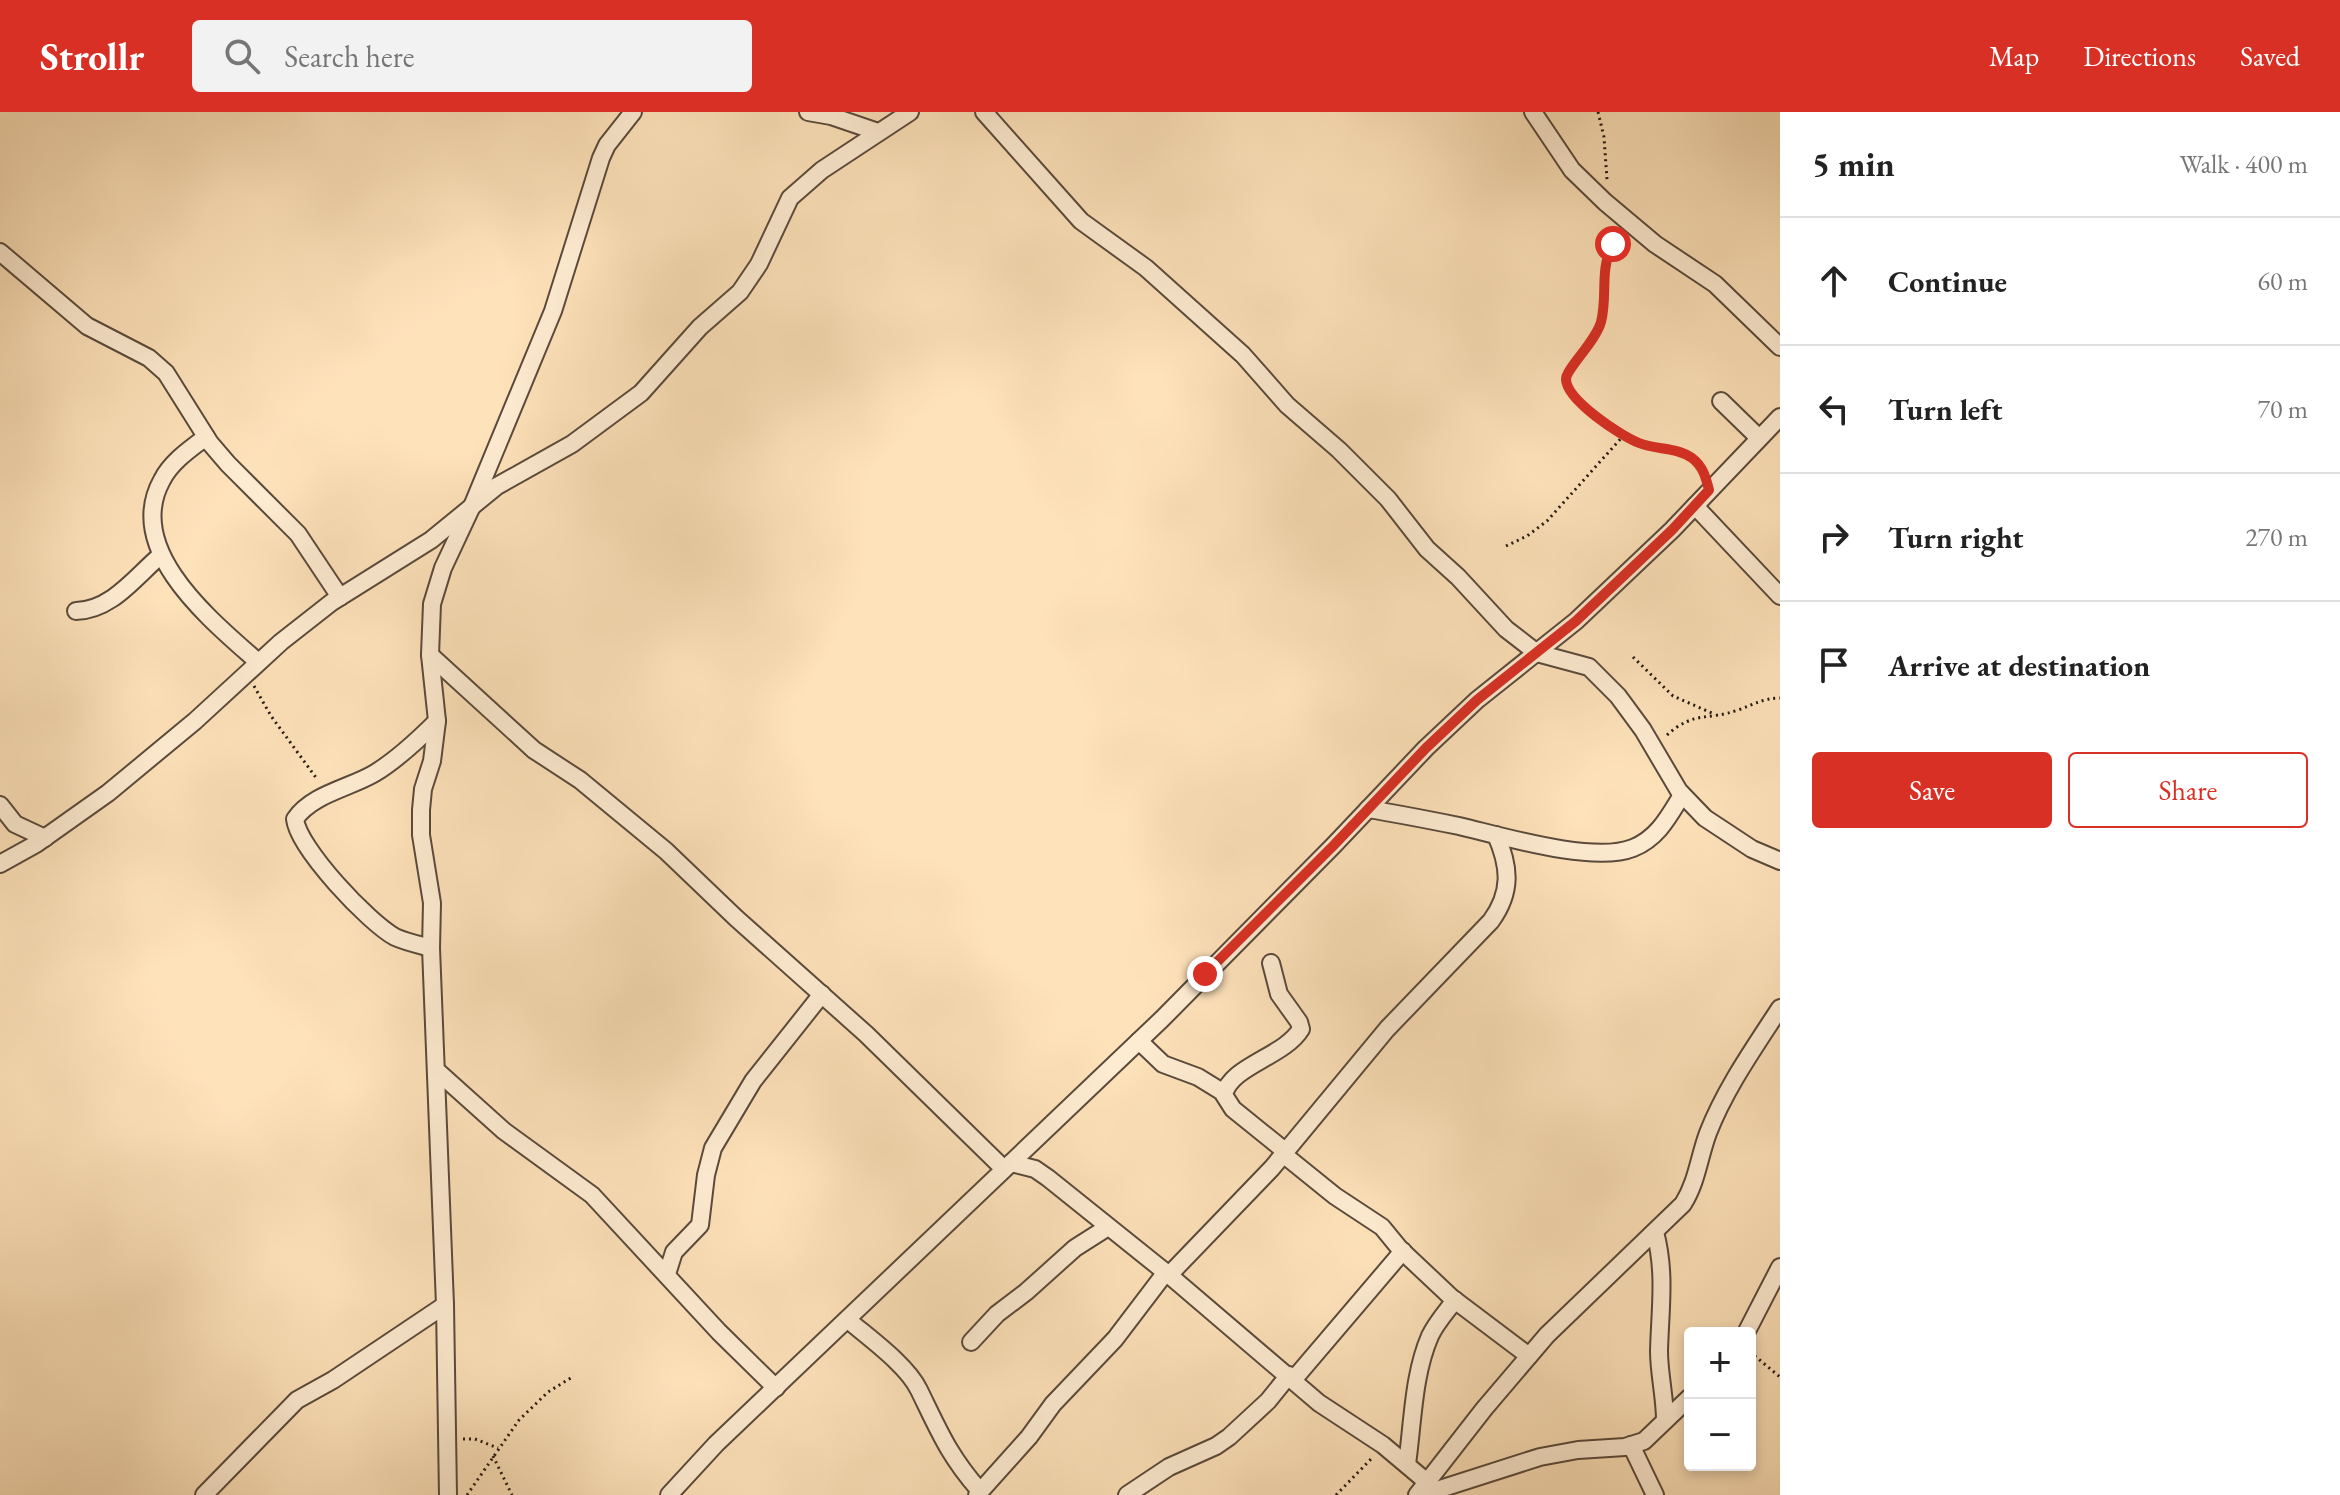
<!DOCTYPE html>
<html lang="en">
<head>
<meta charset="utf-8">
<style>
  :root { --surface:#fff; --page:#f2f2f2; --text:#222; --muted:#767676; --line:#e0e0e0; --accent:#d93025 }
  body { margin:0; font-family:"EB Garamond",serif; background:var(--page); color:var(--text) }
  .controls { position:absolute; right:24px; bottom:24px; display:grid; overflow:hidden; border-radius:8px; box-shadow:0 4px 12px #0003 }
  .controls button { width:72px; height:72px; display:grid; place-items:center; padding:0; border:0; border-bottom:2px solid var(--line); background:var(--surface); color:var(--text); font:40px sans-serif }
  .stop { position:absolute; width:24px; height:24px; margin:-18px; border:6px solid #d93025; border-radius:50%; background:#fff }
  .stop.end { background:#d93025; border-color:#fff; box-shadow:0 2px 8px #0008 }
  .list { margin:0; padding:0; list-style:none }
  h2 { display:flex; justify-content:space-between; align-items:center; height:104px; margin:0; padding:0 32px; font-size:34px }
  h2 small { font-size:26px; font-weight:400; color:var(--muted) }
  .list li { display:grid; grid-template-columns:52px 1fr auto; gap:24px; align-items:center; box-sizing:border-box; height:128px; padding:0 32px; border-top:2px solid var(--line) }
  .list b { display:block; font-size:30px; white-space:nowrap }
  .list em { font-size:26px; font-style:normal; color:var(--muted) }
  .actions { display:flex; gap:16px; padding:24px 32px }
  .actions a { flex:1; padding:18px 0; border:2px solid var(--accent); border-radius:8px; text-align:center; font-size:28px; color:var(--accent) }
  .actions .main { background:var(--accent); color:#fff }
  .icon { flex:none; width:44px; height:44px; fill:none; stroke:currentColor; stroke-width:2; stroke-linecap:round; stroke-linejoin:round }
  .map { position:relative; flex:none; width:1780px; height:1383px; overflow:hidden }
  header { display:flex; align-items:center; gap:48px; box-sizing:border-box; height:112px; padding:0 40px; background:var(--accent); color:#fff }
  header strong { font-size:38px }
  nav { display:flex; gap:44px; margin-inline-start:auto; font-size:28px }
  .search { width:560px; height:72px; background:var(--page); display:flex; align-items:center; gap:20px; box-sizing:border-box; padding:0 28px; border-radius:8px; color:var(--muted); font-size:30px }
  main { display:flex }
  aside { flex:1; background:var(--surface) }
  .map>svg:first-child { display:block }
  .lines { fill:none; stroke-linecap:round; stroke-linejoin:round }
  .minor-casing { stroke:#5a4a3c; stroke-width:20 }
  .path { stroke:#231812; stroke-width:3; stroke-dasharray:2 4; stroke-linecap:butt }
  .minor { stroke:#feecd2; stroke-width:16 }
  .route { stroke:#d93025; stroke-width:10 }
</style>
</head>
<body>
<header>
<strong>Strollr</strong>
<div class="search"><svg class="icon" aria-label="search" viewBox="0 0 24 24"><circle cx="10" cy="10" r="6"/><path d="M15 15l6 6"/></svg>Search here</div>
<nav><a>Map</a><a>Directions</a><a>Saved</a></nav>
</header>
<main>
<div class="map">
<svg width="1780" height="1383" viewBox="0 0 1780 1383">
  <rect width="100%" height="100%" fill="#fee2ba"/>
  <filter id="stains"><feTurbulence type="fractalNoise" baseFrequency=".0025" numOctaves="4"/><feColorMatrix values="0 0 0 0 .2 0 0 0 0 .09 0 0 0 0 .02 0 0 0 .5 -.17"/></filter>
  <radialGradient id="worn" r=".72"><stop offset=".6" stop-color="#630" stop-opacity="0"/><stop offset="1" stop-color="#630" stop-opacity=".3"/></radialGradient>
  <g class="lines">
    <!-- minor casing -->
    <g class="minor-casing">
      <g id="minor">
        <polyline points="808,0 831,4 878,20"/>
        <polyline points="984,0 1081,109 1146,156 1243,243 1287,293 1339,338 1388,387 1427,437 1458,465 1506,517 1537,541 1589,555 1618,584 1643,618 1679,679 1705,706 1752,737 1780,749"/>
        <polyline points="1533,0 1572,58 1605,90 1655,132 1715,172 1780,235"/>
        <polyline points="0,140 87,214 149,246 166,261 210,331 228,352 298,422 340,485"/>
        <polyline points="1721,289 1759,326"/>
        <path d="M206,325C190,337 171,350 162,368C123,438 212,509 258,550"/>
        <polyline points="1695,394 1780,484"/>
        <path d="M76,499C112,498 135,465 161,443"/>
        <polyline points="430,543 534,638 580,668 666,739 736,806 866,922 1004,1057"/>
        <polyline points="0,693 15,712 45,726"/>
        <path d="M1368,697C1399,702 1429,708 1459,714C1502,724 1593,752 1633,736C1658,726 1669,704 1682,683"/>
        <polyline points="0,752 36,732 108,681 195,609 281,530 332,490 431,428 497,374 572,332 641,281 700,215 740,180 759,152 790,86 822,58 910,0"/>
        <path d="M431,836C420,833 406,830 395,825C369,811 298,736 295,707C312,682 350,676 375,661C398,647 418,628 437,609"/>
        <path d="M1271,851L1279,882L1299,910L1301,917C1284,945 1230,954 1224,983L1233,997L1285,1039"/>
        <polyline points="1139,929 1163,952 1198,965 1224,981"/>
        <polyline points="436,958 504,1019 592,1083 719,1220 776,1276"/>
        <polyline points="1283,1042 1335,1084 1382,1115 1400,1137 1452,1186 1529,1244"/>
        <polyline points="1011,1051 1035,1057 1048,1066 1169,1163 1319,1291 1383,1333 1427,1370"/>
        <path d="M1655,1120C1666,1161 1660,1198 1659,1239C1659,1262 1665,1285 1665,1308"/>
        <polyline points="667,1162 674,1140 700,1113 706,1063 713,1036 753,969 822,882"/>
        <path d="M1169,1163L1272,1056L1387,917L1491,809C1512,780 1510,755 1496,723"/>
        <path d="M848,1208C869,1226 907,1253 919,1278C939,1319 949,1344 980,1379"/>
        <polyline points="1746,1221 1780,1155"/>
        <polyline points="971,1230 997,1202 1026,1180 1075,1136 1108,1115"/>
        <polyline points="1294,1267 1403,1139"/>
        <polyline points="1631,1333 1655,1383"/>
        <path d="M1407,1352C1413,1310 1413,1263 1430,1224C1436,1211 1447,1199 1455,1188"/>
        <polyline points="204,1383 297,1288 333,1268 445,1193"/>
        <polyline points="448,1383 445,1193 431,836 432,791 421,723 421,698 423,677 432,649 437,609 430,543 432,492 443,456 473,392 553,199 601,46 607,33 633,0"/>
        <polyline points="669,1383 716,1332 1162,907 1334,733 1426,636 1477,588 1576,509 1672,418 1780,305"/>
        <polyline points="977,1383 1029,1325 1053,1292 1115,1227 1166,1160"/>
        <polyline points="1127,1383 1169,1355 1216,1334 1229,1325 1268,1289 1289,1263"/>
        <path d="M1417,1383L1484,1297L1547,1223L1683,1092C1697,1070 1699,1045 1708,1021C1725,977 1754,936 1780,896"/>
        <polyline points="1421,1383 1540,1345 1578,1338 1625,1335 1644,1329 1690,1285"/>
      </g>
    </g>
    <!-- path -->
    <g class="path">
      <polyline points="1598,0 1604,25 1607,68"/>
      <path d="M1621,124C1596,151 1610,180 1601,211C1596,229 1566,257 1566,268C1567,288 1621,324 1638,331C1662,340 1688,335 1703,359"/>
      <polyline points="1506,434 1527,424 1547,409 1624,323"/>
      <polyline points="1633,545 1673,584 1714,602"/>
      <polyline points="254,574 271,604 317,667"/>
      <path d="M1667,623C1695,598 1708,609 1738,598C1753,593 1763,586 1780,586"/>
      <polyline points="1750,1240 1780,1265"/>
      <polyline points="463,1327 475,1327 498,1336"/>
      <polyline points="493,1344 512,1383"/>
      <polyline points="467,1383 519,1308 548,1280 574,1264"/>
      <polyline points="1336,1383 1372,1346"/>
    </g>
    <!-- minor -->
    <use href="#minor" class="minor"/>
  </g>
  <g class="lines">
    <!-- route -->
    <path class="route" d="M1205,862L1334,733L1426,636L1477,588L1576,509L1672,418L1709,378C1706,366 1703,354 1692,346C1677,335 1656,338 1639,331C1621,324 1566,288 1566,267C1566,257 1596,229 1601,210C1608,183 1599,158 1613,132"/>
  </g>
  <rect width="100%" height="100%" filter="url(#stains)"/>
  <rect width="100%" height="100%" fill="url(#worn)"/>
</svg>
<div class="controls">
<button>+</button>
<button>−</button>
</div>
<div class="stop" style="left:1613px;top:132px"></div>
<div class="stop end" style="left:1205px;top:862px"></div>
</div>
<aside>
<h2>5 min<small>Walk · 400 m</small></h2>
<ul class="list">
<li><svg class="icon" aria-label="ahead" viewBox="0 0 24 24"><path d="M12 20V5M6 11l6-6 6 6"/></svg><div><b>Continue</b></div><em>60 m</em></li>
<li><svg class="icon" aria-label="left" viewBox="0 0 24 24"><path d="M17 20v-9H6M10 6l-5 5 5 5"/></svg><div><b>Turn left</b></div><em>70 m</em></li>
<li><svg class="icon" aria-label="right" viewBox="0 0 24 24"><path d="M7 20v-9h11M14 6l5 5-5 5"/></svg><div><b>Turn right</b></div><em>270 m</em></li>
<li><svg class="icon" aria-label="arrive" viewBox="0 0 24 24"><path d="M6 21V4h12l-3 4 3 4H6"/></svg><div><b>Arrive at destination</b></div></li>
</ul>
<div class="actions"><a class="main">Save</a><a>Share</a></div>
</aside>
</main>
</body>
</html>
